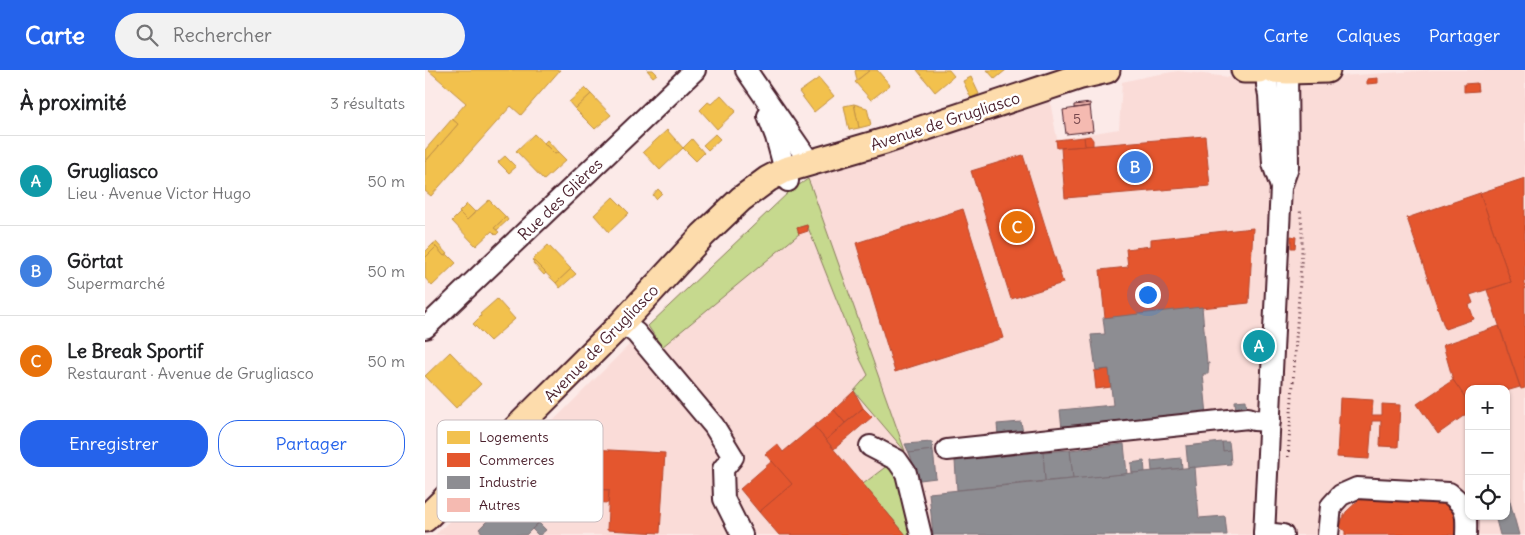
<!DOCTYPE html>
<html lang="fr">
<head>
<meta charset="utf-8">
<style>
  :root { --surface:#fff; --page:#f2f2f2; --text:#202124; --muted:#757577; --line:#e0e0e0; --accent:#2563eb }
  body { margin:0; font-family:Delius,sans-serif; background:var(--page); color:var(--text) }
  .controls { position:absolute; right:15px; bottom:15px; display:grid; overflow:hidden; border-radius:10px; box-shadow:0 1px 4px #0004 }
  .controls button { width:45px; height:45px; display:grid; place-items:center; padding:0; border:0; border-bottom:1px solid var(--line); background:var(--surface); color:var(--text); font:25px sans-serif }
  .you { position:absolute; left:722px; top:224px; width:18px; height:18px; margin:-12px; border:4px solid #fff; border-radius:50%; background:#1a73e8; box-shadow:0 0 0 8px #1a73e833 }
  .badge { display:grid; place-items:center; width:32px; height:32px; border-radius:50%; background:var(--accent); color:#fff; font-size:16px; font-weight:700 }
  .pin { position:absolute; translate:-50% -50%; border:2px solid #fff; box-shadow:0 1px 5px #0006 }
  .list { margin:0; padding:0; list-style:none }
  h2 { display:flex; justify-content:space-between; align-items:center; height:65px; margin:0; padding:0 20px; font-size:21px }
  h2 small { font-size:16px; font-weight:400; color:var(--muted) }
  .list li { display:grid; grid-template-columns:32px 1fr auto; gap:15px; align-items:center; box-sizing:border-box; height:90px; padding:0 20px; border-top:1px solid var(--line) }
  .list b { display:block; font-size:19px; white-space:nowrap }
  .list p { margin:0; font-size:16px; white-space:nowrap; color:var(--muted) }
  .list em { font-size:16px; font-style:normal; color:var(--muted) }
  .actions { display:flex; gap:10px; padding:15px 20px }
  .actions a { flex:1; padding:11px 0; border:1px solid var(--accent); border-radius:20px; text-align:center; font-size:18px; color:var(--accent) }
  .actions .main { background:var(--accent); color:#fff }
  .icon { flex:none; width:28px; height:28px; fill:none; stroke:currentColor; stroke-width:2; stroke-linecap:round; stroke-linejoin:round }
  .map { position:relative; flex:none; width:1100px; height:465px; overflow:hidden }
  header { display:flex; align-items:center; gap:30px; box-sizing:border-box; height:70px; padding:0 25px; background:var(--accent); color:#fff }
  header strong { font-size:24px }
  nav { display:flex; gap:28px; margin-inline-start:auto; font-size:18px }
  .search { width:350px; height:45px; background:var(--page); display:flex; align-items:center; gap:12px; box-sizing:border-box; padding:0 18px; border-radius:28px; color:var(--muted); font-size:19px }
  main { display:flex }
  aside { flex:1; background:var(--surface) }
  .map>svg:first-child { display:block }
  .built { fill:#fadcd8; fill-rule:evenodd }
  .green { fill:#c6d98e; stroke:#887c5c }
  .homes { fill:#f2c14e; stroke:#c09044 }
  .shops { fill:#e4572e; stroke:#b6462d }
  .industry { fill:#8d8d92; stroke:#796c73 }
  .building { fill:#f5bab1; stroke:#4a1f2b }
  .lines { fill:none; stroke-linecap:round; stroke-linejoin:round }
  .minor-casing { stroke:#4a1f2b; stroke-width:24 }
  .major-casing { stroke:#4a1f2b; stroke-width:29 }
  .path { stroke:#4a1f2b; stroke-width:3; stroke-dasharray:1 4; stroke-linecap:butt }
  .minor { stroke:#fff; stroke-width:20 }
  .major { stroke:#fddcac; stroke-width:25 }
  .labels { text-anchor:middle; stroke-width:5; stroke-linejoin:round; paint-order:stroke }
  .number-label { font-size:14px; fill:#75464c }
  .street-label { font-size:16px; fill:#4a1f2b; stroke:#fff }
  .key { fill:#fff; stroke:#c9bcbf; stroke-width:1 }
  .key-label { font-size:14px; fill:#4a1f2b }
</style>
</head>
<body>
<header>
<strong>Carte</strong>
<div class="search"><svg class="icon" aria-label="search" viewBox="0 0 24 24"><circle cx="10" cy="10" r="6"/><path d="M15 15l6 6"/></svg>Rechercher</div>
<nav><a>Carte</a><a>Calques</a><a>Partager</a></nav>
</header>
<main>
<aside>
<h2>À proximité<small>3 résultats</small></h2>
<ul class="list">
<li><span class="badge" style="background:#0f9aa8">A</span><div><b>Grugliasco</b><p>Lieu · Avenue Victor Hugo</p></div><em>50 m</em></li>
<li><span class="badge" style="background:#3f7fe0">B</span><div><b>Görtat</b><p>Supermarché</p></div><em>50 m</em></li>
<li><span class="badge" style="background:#e8710a">C</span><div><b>Le Break Sportif</b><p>Restaurant · Avenue de Grugliasco</p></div><em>50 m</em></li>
</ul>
<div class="actions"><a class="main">Enregistrer</a><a>Partager</a></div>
</aside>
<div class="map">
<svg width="1100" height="465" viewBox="0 0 1100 465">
  <rect width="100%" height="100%" fill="#fceae8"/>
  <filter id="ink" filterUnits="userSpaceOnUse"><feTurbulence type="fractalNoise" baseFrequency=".02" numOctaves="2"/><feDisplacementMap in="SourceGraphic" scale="10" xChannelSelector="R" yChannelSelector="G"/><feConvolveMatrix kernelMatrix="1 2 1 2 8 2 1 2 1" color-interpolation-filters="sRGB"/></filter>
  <g filter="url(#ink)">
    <!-- built -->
    <path class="built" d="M1009,0H1100V465H10L132,347L251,228L365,121L383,109L625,31L632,69L694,59L697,12L724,6L753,1L837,11ZM1044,319H1081V446H1044Z"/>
    <!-- green -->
    <g class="green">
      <polygon points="383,109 387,119 480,381 429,321 443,305 435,289 382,155 372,158 374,164 237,277 223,256 365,121"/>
      <polygon points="463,395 470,397 489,465 481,465 438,414"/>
    </g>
    <!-- homes -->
    <g class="homes">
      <polygon points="3,0 135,0 96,45 86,36 6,126 0,121 0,92 33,54 27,49 41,33"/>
      <polygon points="222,0 228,0 232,4 228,7"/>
      <polygon points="431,0 445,0 432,10 430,1"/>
      <polygon points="445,0 452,0 465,15 446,30 430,12"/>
      <polygon points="492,0 524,0 529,6 510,22"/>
      <polygon points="562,0 581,0 570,9"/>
      <polygon points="546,7 554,24 546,28 538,11"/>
      <polygon points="394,8 409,26 389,42 374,22"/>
      <polygon points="160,18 166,24 150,39 144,32"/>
      <polygon points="166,24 186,45 170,59 150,39"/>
      <polygon points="296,25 311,41 292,59 275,40 283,32 286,34"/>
      <polygon points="429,34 442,38 446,55 434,58"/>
      <polygon points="429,34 434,58 424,60 419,36"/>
      <polygon points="27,49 33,54 0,92 0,80"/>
      <polygon points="242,60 258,78 235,100 218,82"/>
      <polygon points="109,64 130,84 133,82 141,90 119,110 91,81"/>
      <polygon points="290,64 295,69 283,80 278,75"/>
      <polygon points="267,69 279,83 271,91 258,78"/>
      <polygon points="122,70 133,82 130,84 119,73"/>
      <polygon points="80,86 91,97 84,103 73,92"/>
      <polygon points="233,119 237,123 231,129 228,125"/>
      <polygon points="188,127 204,143 184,162 169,145"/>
      <polygon points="64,130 81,147 69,158 74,162 71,165 67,161 51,176 27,151 35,143 42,150"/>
      <polygon points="42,134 50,142 42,150 34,142"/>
      <polygon points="81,147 83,150 72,160 69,158"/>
      <polygon points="11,172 22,184 19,186 8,174"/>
      <polygon points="8,174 11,177 0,188 0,182"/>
      <polygon points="123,175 146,199 131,213 107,190"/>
      <polygon points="11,177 19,186 22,184 31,193 7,216 0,208 0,188"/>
      <polygon points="109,191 121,203 119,205 108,193"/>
      <polygon points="146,199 151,204 135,218 131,213"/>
      <polygon points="72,229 90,249 65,271 48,254 56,246 55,244"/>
      <polygon points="25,282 56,314 31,338 0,306"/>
    </g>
    <!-- shops -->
    <g class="shops">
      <polygon points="953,8 953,13 942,14 942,9"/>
      <polygon points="1052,13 1053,21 1039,22 1039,14"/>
      <polygon points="665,66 668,70 668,76 660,76 659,67"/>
      <polygon points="780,66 785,116 640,128 636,78"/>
      <polygon points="659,67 660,76 632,78 631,70"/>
      <polygon points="598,85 638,213 586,229 546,101"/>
      <polygon points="1100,108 1100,318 1096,319 1062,220 1086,212 1055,123"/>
      <polygon points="1055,123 1086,212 1045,225 1048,233 1044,235 1049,249 1020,259 982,148"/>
      <polygon points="538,139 578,268 470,302 431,173"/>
      <polygon points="382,155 383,161 374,164 372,158"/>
      <polygon points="828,158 824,233 680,248 675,200 703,197 701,179 726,176 726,169"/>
      <polygon points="866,166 871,167 870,178 866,178"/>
      <polygon points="1074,256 1095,317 1081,321 1081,319 1044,319 1044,333 1028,310 1018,275"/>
      <polygon points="831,270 837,271 836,283 830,282"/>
      <polygon points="684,299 686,317 671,319 669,301"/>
      <polygon points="1028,310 1044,333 1044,342 1013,364 992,334"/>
      <polygon points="429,321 438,338 420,353 409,340"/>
      <polygon points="915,328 948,330 947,345 957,345 957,334 975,335 973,377 955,376 956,351 947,351 944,389 912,387"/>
      <polygon points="438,338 447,347 409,379 401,370"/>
      <polygon points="409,340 420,353 401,370 389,356"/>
      <polygon points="389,356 438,414 481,465 354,465 334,442 367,414 340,384 352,374 358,382"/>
      <polygon points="166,379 240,383 235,463 182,460 184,420 164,419"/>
      <polygon points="347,391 367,414 334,442 315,419"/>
      <polygon points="164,419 184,420 183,433 163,432"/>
      <polygon points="938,426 1019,430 1036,449 1035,465 920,465 920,461 915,457 917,450 921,442"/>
    </g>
    <!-- industry -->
    <g class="industry">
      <polygon points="777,237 782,293 784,293 783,304 778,304 782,345 637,359 635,340 688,335 684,299 671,300 666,265 680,264 678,248"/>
      <polygon points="821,330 822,341 811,342 810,331"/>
      <polygon points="596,352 598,363 573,365 572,354"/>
      <polygon points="507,372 508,380 484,383 480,374"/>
      <polygon points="797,372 804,372 805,380 798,381"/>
      <polygon points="797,372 798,381 805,380 806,394 763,398 761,376"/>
      <polygon points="699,374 702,404 648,409 645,380"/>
      <polygon points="508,380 511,408 495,410 484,383"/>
      <polygon points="645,380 648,409 620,411 618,382"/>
      <polygon points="618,382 620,411 532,420 530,391"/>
      <polygon points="756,388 757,398 727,401 726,391"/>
      <polygon points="719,391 720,402 707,403 706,393"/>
      <polygon points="770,397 774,448 800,446 802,465 508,465 504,423"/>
      <polygon points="107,406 134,432 101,465 59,465 54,459"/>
      <polygon points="1081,417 1094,465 1075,465 1070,446 1081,446"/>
      <polygon points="114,453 121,460 115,465 113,465 107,459"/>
    </g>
    <!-- building -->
    <g class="building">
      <polygon points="665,33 665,36 649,38 649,35"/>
      <polygon points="665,36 668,61 641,64 638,40"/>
    </g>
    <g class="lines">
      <!-- minor casing -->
      <g class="minor-casing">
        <g id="minor">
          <polyline points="321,0 386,94"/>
          <polyline points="842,0 842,15 844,25 848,94 856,117"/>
          <polyline points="343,46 351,67 363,111"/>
          <polyline points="197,253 211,263 289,356 308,387 298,399 299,429 317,465"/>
          <polyline points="0,258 270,0"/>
          <polyline points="445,376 472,390 481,403 496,465"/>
          <polyline points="522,380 823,348 829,350 845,351"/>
          <polyline points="839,463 858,465"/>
          <polyline points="839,465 856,117 863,97 862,0"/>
          <path d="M903,465L906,436L916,425L932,418L1024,423C1042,437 1042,443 1041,465"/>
        </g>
      </g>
      <!-- major casing -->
      <g class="major-casing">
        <g id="major">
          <polyline points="819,0 834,0"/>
          <polyline points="849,0 863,1 902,0"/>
          <polyline points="0,449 197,253 278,165 316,129 343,109 360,100 460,71 656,6 682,0"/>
        </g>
      </g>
      <!-- path -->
      <polyline class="path" points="863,387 877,181 877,158 875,139"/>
      <!-- minor -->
      <use href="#minor" class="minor"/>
      <!-- major -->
      <use href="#major" class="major"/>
    </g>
  </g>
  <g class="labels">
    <!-- number labels -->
    <g class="number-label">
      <text x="652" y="54">5</text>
    </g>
    <!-- street labels -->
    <g class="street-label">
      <text transform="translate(520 51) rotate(-18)" y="6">Avenue de Grugliasco</text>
      <text transform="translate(135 129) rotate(-44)" y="6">Rue des Glières</text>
      <text transform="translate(176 273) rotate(-46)" y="6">Avenue de Grugliasco</text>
    </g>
  </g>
  <!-- legend -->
  <rect x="12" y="350" width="166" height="102" rx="8" class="key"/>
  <rect x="22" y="361" width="23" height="13" fill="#f2c14e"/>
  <rect x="22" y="383" width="23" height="14" fill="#e4572e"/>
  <rect x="22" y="406" width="23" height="13" fill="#8d8d92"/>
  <rect x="22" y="428" width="23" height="14" fill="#f5bab1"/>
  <g class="key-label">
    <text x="54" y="372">Logements</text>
    <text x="54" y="395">Commerces</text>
    <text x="54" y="417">Industrie</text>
    <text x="54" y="440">Autres</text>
  </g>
</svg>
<div class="controls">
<button>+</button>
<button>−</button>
<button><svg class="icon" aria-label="locate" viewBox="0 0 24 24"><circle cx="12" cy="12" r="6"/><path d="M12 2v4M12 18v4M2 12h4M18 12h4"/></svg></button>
</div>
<div class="you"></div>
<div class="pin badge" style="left:834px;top:276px;background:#0f9aa8">A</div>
<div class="pin badge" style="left:710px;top:97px;background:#3f7fe0">B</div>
<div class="pin badge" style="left:592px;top:157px;background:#e8710a">C</div>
</div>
</main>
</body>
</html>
